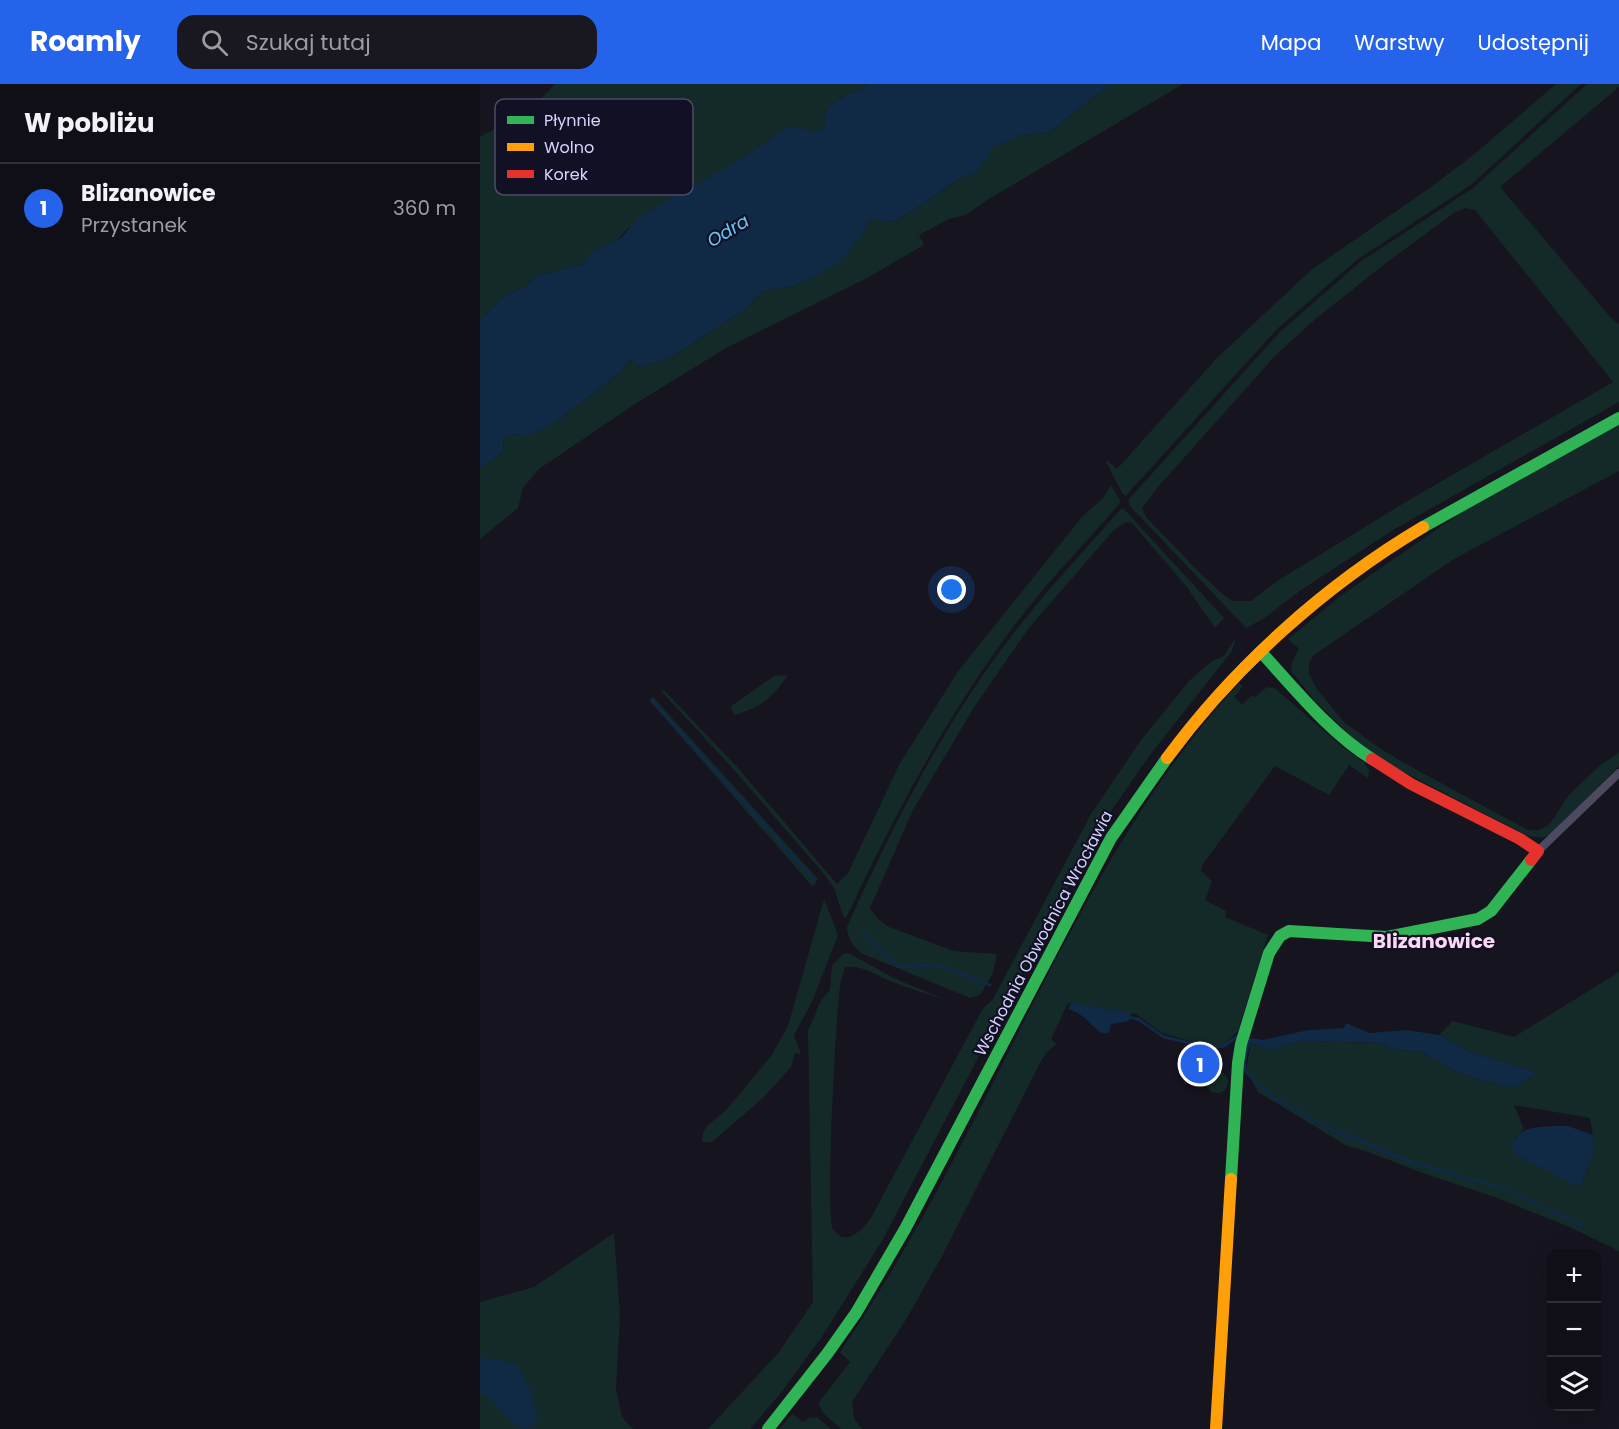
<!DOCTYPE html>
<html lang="pl">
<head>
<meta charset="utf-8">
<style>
  :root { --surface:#100f17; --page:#191820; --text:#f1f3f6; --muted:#9c9ca1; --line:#302f36; --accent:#2563eb }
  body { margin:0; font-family:Poppins,sans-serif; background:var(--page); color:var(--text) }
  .controls { position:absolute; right:18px; bottom:18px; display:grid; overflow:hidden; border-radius:12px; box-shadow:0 6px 24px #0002 }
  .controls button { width:54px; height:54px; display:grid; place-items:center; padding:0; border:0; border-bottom:2px solid var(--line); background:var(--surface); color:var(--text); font:30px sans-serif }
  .you { position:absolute; left:472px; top:506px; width:21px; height:21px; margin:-15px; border:4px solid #fff; border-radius:50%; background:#1a73e8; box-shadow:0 0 0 9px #1a73e833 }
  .badge { display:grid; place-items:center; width:39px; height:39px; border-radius:50%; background:var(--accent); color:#fff; font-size:20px; font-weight:700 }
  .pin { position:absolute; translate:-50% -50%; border:3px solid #fff; box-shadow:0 2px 6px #0006 }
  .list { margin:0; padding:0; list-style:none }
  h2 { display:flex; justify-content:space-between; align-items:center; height:78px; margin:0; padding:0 24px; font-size:26px }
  h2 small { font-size:20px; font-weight:400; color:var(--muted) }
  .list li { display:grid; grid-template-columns:39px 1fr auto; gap:18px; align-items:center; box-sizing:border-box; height:90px; padding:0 24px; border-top:2px solid var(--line) }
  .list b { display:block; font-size:22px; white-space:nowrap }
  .list p { margin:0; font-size:20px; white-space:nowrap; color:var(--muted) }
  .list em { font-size:20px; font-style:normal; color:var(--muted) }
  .icon { flex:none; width:33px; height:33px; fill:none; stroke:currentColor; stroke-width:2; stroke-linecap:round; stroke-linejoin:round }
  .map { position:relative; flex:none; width:1139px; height:1345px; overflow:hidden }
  header { display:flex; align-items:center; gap:36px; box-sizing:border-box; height:84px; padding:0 30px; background:var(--accent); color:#fff }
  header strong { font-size:28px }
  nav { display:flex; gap:33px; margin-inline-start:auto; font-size:21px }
  .search { width:420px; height:54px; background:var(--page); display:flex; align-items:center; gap:15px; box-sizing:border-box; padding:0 21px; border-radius:18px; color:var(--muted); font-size:22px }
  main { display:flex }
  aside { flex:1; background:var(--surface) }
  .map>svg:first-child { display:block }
  .green { fill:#132a29; fill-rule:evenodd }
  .water { fill:#102944 }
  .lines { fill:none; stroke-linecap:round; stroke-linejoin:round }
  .stream { stroke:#102944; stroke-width:3 }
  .street { stroke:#4a4b60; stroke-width:8 }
  .fast { stroke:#30b455; stroke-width:12 }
  .slow { stroke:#ff9f0a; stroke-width:12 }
  .jam { stroke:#e5322d; stroke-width:12 }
  .labels { text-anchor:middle; stroke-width:4.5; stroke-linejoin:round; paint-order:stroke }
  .street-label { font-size:16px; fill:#d5d5fd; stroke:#111024 }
  .water-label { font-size:18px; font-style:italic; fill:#68c6f8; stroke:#111024 }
  .quarter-label { font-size:20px; font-weight:bold; fill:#fdd7f4; stroke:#111024 }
  .key { fill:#111024; stroke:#4c4b65; stroke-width:1.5 }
  .key-label { font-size:16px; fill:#d5d5fd }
</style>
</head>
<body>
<header>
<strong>Roamly</strong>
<div class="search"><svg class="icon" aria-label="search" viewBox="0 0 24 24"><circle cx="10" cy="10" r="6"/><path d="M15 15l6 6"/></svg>Szukaj tutaj</div>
<nav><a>Mapa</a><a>Warstwy</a><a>Udostępnij</a></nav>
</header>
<main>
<aside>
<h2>W pobliżu<small></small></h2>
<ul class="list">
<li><span class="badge">1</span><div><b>Blizanowice</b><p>Przystanek</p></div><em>360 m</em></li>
</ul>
</aside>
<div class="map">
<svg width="1139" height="1345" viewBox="0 0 1139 1345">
  <rect width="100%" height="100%" fill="#15141f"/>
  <!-- green -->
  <g class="green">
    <path d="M75,0H389C379,7 354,15 348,24C344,31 346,40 342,47L336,49L307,43L259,76L146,146C132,167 118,157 103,180L55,192L47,201L22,214L0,237V53L54,22Z"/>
    <polygon points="630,0 703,0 504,118 486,131 469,135 439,151 444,161 387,194 246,264 155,320 59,385 43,404 38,424 0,455 0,385 23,367 24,354 76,338 142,287 144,280 151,276 161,283 192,273 267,224 282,207 315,202 337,192 382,151 390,134 413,138 431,128 480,94 495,89 513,63 539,52 570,48"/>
    <polygon points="1076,0 1101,0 991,101 878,175 797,245 651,406 646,412 642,409 626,378 627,376 637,385 736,275 831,186 951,103 997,68"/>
    <path d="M1107,0H1139V3L1020,103L1132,235L1139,240V318L913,446L821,506L783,535L766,544L649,421V415L800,248L880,178L993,104ZM985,124L995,126L1133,298L929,416L797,497L771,517H753L745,512L720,489L666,433L662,424L678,403L794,273L833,237L906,179L974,129Z"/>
    <polygon points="1139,340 1139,387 974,475 834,571 829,579 829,590 837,605 864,638 895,661 924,679 1048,746 1058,746 1069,741 1089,711 1117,684 1139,668 1139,682 1072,749 1063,754 1048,752 910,681 875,656 835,617 811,587 812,578 819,565 808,555 859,513 989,423"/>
    <path d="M631,401L641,418C603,462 562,503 528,550C463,638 413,735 366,834L363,832L354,804L344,790L255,687L181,607L184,606L258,684L357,800L368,789L420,679L479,586L602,433L623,414Z"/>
    <path d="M643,424L744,534L735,544L706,502L652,439L646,438L633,447L548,545L493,625L433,726L390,824L397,834L409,843L474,867L517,870L513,889L500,911L490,914L383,870C374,864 367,855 367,843C413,741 464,639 533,550C566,507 604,467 640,426Z"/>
    <path d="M756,553L752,567L670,671L629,730L576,825L402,1157L341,1254L300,1310L270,1345H228L299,1268L333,1218L328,947L341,916L350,906L352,881L363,870L368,869L418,896L469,917C450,910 429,905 410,897C395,891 383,881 365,883C364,887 362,892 361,896C356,921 345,1132 353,1145C366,1165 384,1144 392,1132L502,926L513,915L611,730L661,656L710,596L732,577L744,572Z"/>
    <path d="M308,591C292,614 282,623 255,631L250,623L294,592Z"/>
    <path d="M759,599L763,602L754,613L762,621L772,611L775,613L787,603L795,604L861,662L884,678L889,686L888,694L869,681L849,711L795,682L723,780L721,786L732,798L725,816L746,827L745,833L788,851L758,947L744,960L731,963L682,949L656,930L588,919L571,955L577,960L568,967L561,977L460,1176L425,1237L372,1318L374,1334L382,1345H361C353,1337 340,1330 339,1318L370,1278L360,1268C429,1167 484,1057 539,947C603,822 663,704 759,599Z"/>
    <polygon points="173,613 338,795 333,803 169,616"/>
    <polygon points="344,815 358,851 332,918 314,951 321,970 315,969 311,983 284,1013 232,1058 222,1058 223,1049 227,1042 246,1026 291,972 308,942"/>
    <path d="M1139,888V1167L1087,1142L1017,1114L943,1089L883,1066L867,1062L778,1008L771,995L765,990L771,959L788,966L824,957L902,959L912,965L942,968L973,986L996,995L1035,1004L1057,988L993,969L959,951L973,937L1034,953ZM1034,1021L1110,1034L1115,1064L1102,1100L1098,1101L1036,1071L1035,1054L1044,1045Z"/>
    <circle cx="737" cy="998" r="11"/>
    <polygon points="134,1149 140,1231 136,1305 142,1333 153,1345 0,1345 0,1218 54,1203"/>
    <polygon points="312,1330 323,1338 328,1334 337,1333 351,1345 299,1345"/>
  </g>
  <!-- water -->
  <g class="water">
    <path d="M389,0H630L570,48L539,52L514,63L495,89L480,94L431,128L413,138L390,135L382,151L362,175L337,192L315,202L282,207L267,224L192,273L161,283L151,276L145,280L142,287L76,338L46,353L36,350L24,354L23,367L0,385V237L22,214L47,201L55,192L103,180L110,169L141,154L159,133L259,76L307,43C320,41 330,50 342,47C346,40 344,31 348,24C354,15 379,7 389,0Z"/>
    <path d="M591,919L651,929L649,937L631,940L629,949H622C608,940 608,932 588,925Z"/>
    <polygon points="866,939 889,949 927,946 959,951 993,969 1057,988 1035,1004 996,995 973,986 942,968 912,965 902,959 824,957 788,966 771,959 773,954 783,956 828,946 864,944"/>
    <path d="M1072,1042H1088L1113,1051L1115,1064L1102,1100L1098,1102L1036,1071L1031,1062C1041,1042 1052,1044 1072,1042Z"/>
    <path d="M0,1274L22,1276L37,1281L50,1305L58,1335C55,1338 50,1343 46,1345C35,1345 14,1318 7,1311L0,1310Z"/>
  </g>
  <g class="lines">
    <!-- stream -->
    <g class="stream">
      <polyline points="172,617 334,796"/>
      <polyline points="383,847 402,869 420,883 445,881 467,884 510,901"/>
      <polyline points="647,933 658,935 684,953 731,964 744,962 756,953"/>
      <polyline points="776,957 770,956 764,978 766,988 793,1014 853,1046 931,1078 1026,1105 1103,1142"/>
    </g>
    <!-- street -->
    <polyline class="street" points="1058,767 1139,689"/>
    <!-- fast -->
    <g class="fast">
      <polyline points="943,443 1139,334"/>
      <path d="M781,568C815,605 849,648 892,675"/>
      <polyline points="751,1095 758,979 761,960 789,869 800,852 809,847 907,853 998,835 1011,827 1051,776"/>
      <polyline points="288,1345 347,1270 376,1229 425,1145 631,754 687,674"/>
    </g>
    <!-- slow -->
    <g class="slow">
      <path d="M687,674C754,583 845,501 943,443"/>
      <polyline points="736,1345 751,1095"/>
    </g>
    <!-- jam -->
    <polyline class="jam" points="892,675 931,700 1040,755 1058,767 1051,776"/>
  </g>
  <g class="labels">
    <!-- street labels -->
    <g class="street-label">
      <text transform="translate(563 849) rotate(-62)" y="6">Wschodnia Obwodnica Wrocławia</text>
    </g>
    <!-- water labels -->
    <g class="water-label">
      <text transform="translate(248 147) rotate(-31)" y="6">Odra</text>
    </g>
    <!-- quarter labels -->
    <g class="quarter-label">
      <text x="954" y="864">Blizanowice</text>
    </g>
  </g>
  <!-- legend -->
  <rect x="15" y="15" width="198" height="96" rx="9" class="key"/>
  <rect x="27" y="32" width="27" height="8" fill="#30b455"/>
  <rect x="27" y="59" width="27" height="8" fill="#ff9f0a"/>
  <rect x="27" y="86" width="27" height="8" fill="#e5322d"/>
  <g class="key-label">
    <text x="64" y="42">Płynnie</text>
    <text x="64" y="69">Wolno</text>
    <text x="64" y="96">Korek</text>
  </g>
</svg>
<div class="controls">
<button>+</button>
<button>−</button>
<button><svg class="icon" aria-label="layers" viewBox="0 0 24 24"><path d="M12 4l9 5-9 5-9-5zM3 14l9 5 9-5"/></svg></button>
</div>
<div class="you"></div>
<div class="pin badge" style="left:720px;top:980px">1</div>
</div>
</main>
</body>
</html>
